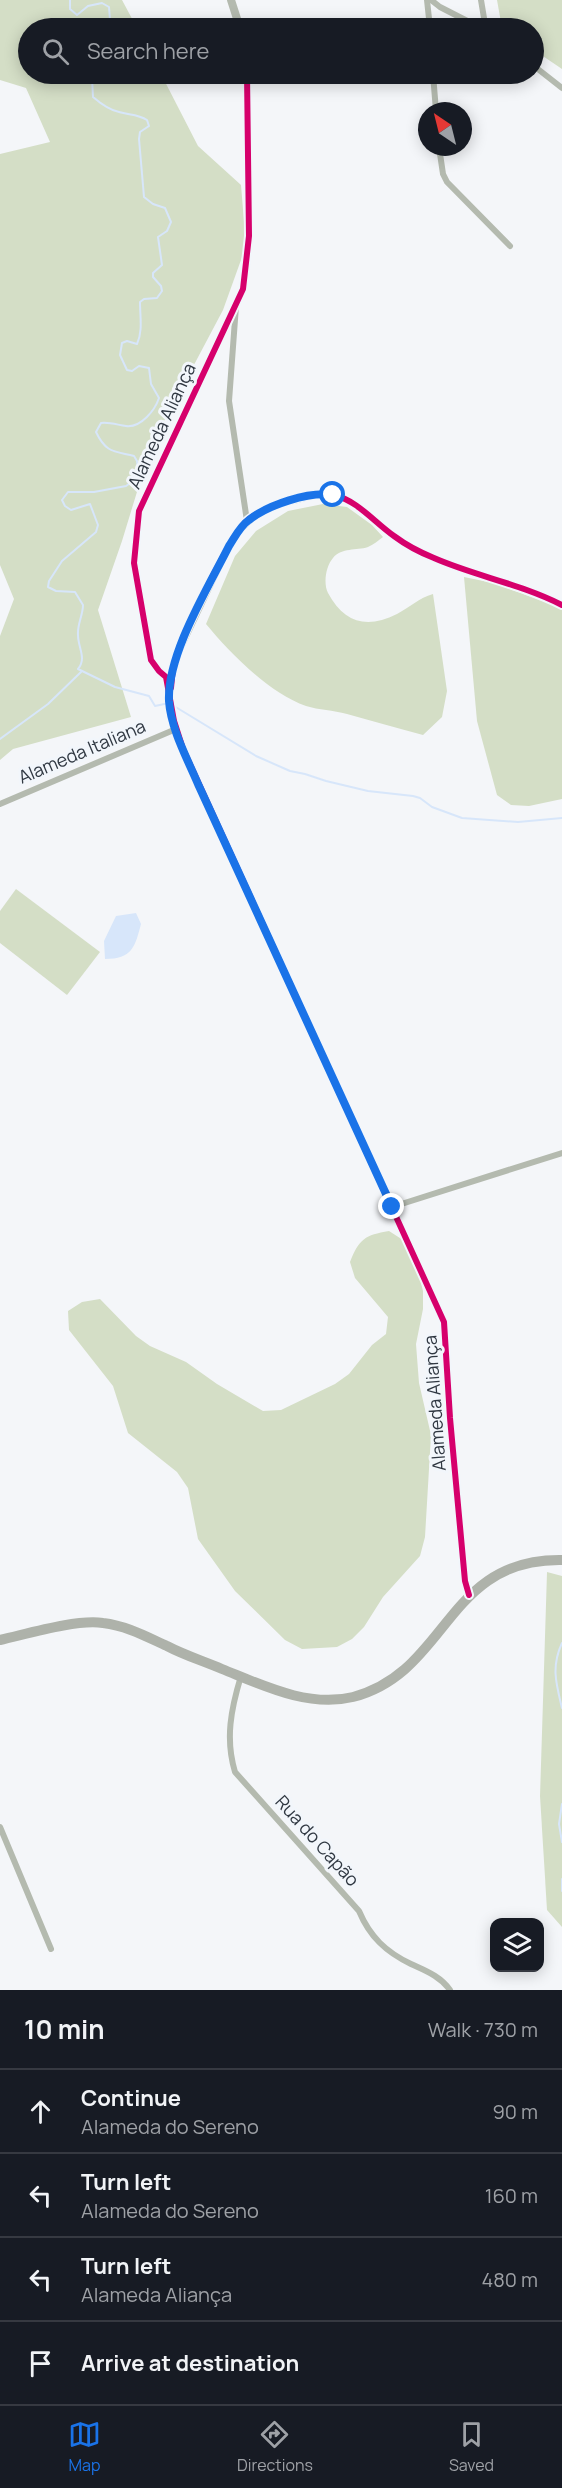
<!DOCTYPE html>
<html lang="en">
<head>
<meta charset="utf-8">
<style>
  :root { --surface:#171b24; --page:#242831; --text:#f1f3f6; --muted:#9ea1a6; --line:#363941; --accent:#1a73e8 }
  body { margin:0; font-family:Manrope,sans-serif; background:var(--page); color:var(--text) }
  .controls { position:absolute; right:18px; bottom:18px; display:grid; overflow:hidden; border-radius:12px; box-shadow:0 3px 15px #0003 }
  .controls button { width:54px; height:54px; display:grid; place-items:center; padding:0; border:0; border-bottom:2px solid var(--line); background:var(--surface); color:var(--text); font:30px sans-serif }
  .compass { position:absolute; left:418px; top:102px; width:54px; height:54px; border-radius:50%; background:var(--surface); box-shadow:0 3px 15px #0003; rotate:325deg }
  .stop { position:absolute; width:18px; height:18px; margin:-14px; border:4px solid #1a73e8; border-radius:50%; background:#fff }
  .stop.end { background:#1a73e8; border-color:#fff; box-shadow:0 2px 6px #0008 }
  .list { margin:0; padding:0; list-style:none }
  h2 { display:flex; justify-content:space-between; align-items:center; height:78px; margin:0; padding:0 24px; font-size:26px }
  h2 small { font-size:20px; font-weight:400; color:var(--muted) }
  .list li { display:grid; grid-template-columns:39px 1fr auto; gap:18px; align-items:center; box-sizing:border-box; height:84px; padding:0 24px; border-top:2px solid var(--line) }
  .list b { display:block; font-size:22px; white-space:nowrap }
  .list p { margin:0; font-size:20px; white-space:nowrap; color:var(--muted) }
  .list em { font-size:20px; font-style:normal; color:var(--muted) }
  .icon { flex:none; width:33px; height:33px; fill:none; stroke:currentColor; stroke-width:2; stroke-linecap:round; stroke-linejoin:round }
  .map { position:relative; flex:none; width:562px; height:1990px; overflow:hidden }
  .search { position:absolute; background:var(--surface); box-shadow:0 3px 15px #0003; left:18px; right:18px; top:18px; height:66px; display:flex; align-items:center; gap:15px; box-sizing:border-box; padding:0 21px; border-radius:33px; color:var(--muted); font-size:22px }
  .sheet { height:414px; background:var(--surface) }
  nav { display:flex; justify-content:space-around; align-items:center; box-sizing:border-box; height:84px; border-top:2px solid var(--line); background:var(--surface); font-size:16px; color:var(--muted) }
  nav a { display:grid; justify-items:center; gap:3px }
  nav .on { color:var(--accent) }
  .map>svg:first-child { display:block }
  .green { fill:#d4dec6 }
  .water { fill:#d7e6fa }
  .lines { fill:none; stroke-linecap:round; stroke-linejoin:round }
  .stream { stroke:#d7e6fa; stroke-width:2 }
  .minor { stroke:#b4baaf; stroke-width:6 }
  .tertiary { stroke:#b4baaf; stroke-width:8 }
  .primary { stroke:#aeb2aa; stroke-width:10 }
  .cycleway-casing { stroke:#f2f6fb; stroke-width:10 }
  .cycleway { stroke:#d6006c; stroke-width:6 }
  .route { stroke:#1a73e8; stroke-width:8 }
  .labels { text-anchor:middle; stroke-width:6; stroke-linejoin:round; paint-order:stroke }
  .street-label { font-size:18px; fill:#303842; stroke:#f2f6fb }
</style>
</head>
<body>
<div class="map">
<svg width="562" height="1990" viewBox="0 0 562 1990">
  <rect width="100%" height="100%" fill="#f4f6f9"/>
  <!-- green -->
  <g class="green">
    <polygon points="0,0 122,0 137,28 28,28 28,74 161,74 198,146 241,185 246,246 223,310 151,446 122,541 98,610 131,717 13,749 0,760 0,636 14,599 0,565 0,154 50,142 26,88 0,80"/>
    <polygon points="497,0 562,0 562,69 534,50 534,28 502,28"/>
    <path d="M323,504L347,507L372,525L383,537C379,540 373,545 368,547C356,551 342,547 333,558C326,566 323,583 328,593C344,623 367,629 397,614C410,607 419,598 433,594L447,691L442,717L423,735C397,728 372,721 347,714C333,710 319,710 306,706C269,693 230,653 206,624L235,556L256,531L288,511Z"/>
    <polygon points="464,577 493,583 562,608 562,799 529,806 511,805 497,795 477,721"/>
    <polygon points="16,889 100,952 67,995 0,943 0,911"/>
    <path d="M389,1231L403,1240L419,1275L423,1291V1309L416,1344L419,1383L431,1435L425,1537L420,1556L383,1597L364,1627L352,1639L337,1647L302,1649L285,1640L235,1591L198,1539L188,1488L177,1472L128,1433L113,1386L69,1330L68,1311L82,1302L100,1299L136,1336L150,1346L186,1362L217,1384L263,1411L281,1410L335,1384L349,1374L372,1345L386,1334L388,1317L355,1278L350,1262C359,1239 365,1235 389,1231Z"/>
    <polygon points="547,1572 562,1576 562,1927 547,1910 540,1796"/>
  </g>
  <!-- water -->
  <path class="water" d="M136,913L141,924C135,947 132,959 105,959L104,941L116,916Z"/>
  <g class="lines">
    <!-- stream -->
    <g class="stream">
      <polyline points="70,0 70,9 77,15 88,6 102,3 109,7 110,20 116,26 115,28"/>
      <path d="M90,74L92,78L93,97C100,103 109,110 119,112C129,115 138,114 147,120L149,126L140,132L139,139L144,197L153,204L165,208L171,222L167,231L158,237L162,265L153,273V277L161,286L162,291L157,298L144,299L140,302C140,317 143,331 137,344L127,341L122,343L120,355L127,370L132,371L139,366L149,368L151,384L159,398C155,410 141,428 126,426C118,425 110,422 101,423L96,432C106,453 114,451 134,456L137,461L138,470L133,481L126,486L94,492H68L62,500L65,506L71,510L90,504L98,525L96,532L62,561L49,581L48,587L56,591L75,592L83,605C83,615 77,625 78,635C78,648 87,658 78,669L115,687L149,696L155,706L169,703"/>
      <polyline points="174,706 256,756 290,771 305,774 326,781 368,791 413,796 420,798 432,807 462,818 518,822 562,818"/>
      <polyline points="0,739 48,704 81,672"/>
      <path d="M562,1643C551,1667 556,1683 562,1708"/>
      <polyline points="562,1804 559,1824 562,1842"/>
      <polyline points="562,1879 562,1891"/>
    </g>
    <!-- minor -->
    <g class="minor">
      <polyline points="427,0 430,28"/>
      <polyline points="431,0 440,7 481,28"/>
      <polyline points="481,0 484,18 481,28"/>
      <polyline points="534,66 562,88"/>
      <polyline points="433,74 436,111"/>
      <polyline points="439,147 443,174 447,182 510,246"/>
      <polyline points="236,306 229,401 247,521"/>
      <path d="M171,691L175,660L229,546C246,520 262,507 293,501C304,499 314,494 325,494C353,494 373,521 393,536C406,545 419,552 433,558C475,576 521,584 562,605"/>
      <polyline points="0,804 176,729"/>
      <polyline points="392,1207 562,1153"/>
      <path d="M241,1676C231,1709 225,1739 235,1772L359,1911C370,1937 386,1952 411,1964C426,1971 440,1976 450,1990"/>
      <polyline points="0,1827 51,1949"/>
    </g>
    <!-- tertiary -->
    <g class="tertiary">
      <polyline points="231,0 240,28"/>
      <polyline points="247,74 249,236 243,289 139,511 134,563 151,660 159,671 166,677 174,721 183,749 444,1322 450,1418 465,1581 469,1595"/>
    </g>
    <!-- primary -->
    <path class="primary" d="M0,1640C27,1634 76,1619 103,1623C127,1626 145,1636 167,1646C184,1655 203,1661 222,1669C262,1685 308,1708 353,1697C449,1672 445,1558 562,1560"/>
    <!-- cycleway casing -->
    <g class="cycleway-casing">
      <g id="cycleway">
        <polyline points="247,74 249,236 243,289 139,511 134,563 151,660 159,671 166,677 174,721 183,749 444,1322 450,1418 465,1581 469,1595"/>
        <path d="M171,688C172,679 172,670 175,661C180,639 232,532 248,520C266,506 312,490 334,495C358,501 374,522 394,536C406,545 419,552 434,558C475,576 521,584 562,605"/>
      </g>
    </g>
    <!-- cycleway -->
    <use href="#cycleway" class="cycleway"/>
  </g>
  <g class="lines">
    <!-- route -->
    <path class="route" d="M333,495C309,491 268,505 249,520C240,526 235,537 229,546C208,588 167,654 169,701C171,729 187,758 198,784L392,1207"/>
  </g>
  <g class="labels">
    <!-- street labels -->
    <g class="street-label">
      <text transform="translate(162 426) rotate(-65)" y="6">Alameda Aliança</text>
      <text transform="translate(82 752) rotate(-23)" y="6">Alameda Italiana</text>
      <text transform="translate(435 1403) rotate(-94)" y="6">Alameda Aliança</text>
      <text transform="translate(317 1841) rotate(48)" y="6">Rua do Capão</text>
    </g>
  </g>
</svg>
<div class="controls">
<button><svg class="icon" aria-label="layers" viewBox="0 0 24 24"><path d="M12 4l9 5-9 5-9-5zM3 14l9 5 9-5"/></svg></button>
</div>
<svg class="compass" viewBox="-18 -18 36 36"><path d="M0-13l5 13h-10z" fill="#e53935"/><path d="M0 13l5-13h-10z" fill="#9ea1a6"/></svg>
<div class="stop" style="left:333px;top:495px"></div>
<div class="stop end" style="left:392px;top:1207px"></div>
<div class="search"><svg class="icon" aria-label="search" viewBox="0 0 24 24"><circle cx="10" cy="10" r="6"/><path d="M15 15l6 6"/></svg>Search here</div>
</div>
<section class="sheet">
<h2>10 min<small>Walk · 730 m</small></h2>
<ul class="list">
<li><svg class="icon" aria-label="ahead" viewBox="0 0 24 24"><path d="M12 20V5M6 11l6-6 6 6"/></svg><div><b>Continue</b><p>Alameda do Sereno</p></div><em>90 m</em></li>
<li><svg class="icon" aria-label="left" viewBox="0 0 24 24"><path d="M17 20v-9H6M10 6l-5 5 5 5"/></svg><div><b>Turn left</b><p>Alameda do Sereno</p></div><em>160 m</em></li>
<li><svg class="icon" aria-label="left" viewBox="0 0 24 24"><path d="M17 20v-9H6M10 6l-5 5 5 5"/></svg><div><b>Turn left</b><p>Alameda Aliança</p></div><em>480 m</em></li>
<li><svg class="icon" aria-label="arrive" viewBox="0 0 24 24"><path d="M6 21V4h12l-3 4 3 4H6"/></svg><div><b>Arrive at destination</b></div></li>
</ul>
</section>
<nav>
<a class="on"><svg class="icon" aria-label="map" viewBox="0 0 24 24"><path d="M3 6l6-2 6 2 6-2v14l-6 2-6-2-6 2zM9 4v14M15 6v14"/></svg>Map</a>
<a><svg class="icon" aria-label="directions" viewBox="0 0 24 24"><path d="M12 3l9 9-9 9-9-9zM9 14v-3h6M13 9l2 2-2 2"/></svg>Directions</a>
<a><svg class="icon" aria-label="saved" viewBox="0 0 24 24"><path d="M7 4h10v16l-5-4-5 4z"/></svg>Saved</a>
</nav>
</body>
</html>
